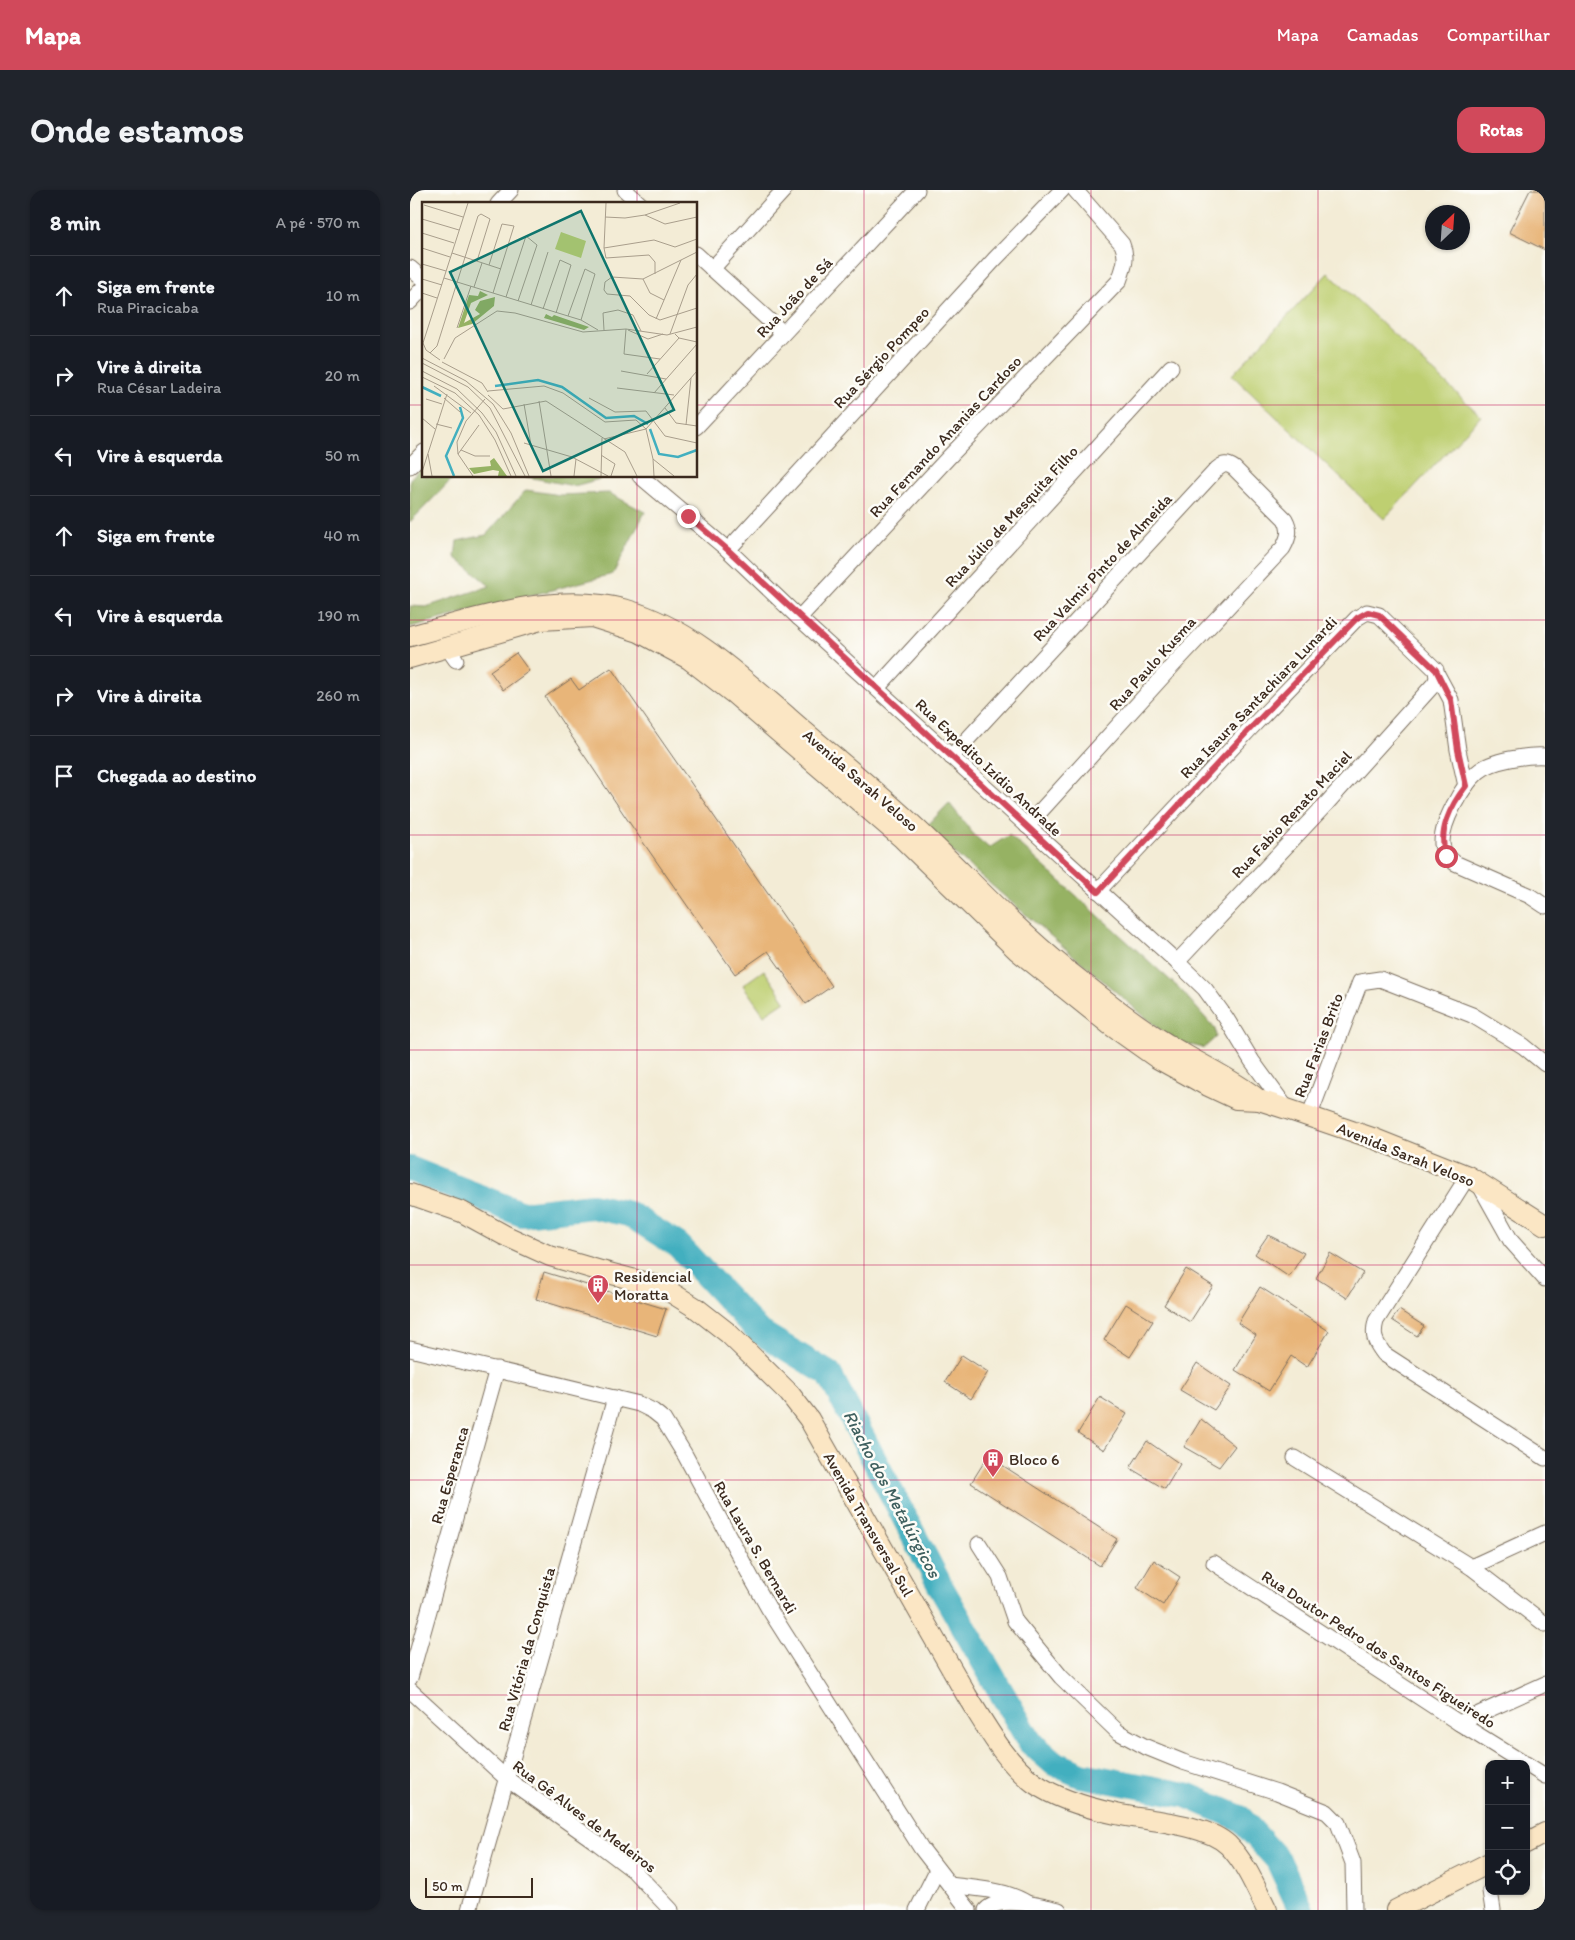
<!DOCTYPE html>
<html lang="pt">
<head>
<meta charset="utf-8">
<style>
  :root { --surface:#171b24; --page:#20242c; --text:#f1f3f6; --muted:#9ea1a6; --line:#363941; --accent:#d1495b }
  body { margin:0; font-family:Itim,sans-serif; background:var(--page); color:var(--text) }
  .controls { position:absolute; right:15px; bottom:15px; display:grid; overflow:hidden; border-radius:10px; box-shadow:0 1px 4px #0004 }
  .controls button { width:45px; height:45px; display:grid; place-items:center; padding:0; border:0; border-bottom:1px solid var(--line); background:var(--surface); color:var(--text); font:25px sans-serif }
  .compass { position:absolute; left:1015px; top:15px; width:45px; height:45px; border-radius:50%; background:var(--surface); box-shadow:0 1px 4px #0004; rotate:25deg }
  .scale { position:absolute; left:15px; bottom:12px; width:108px; box-sizing:border-box; padding-left:5px; border:2px solid #3b2a1e; border-top:0; font-size:14px; line-height:18px; white-space:nowrap; color:#3b2a1e; -webkit-text-stroke:4px #fdfcf7; paint-order:stroke }
  .stop { position:absolute; width:15px; height:15px; margin:-11px; border:4px solid #d1495b; border-radius:50%; background:#fff }
  .stop.end { background:#d1495b; border-color:#fff; box-shadow:0 1px 5px #0008 }
  .list { margin:0; padding:0; list-style:none }
  h2 { display:flex; justify-content:space-between; align-items:center; height:65px; margin:0; padding:0 20px; font-size:21px }
  h2 small { font-size:16px; font-weight:400; color:var(--muted) }
  .list li { display:grid; grid-template-columns:32px 1fr auto; gap:15px; align-items:center; box-sizing:border-box; height:80px; padding:0 20px; border-top:1px solid var(--line) }
  .list b { display:block; font-size:19px; white-space:nowrap }
  .list p { margin:0; font-size:16px; white-space:nowrap; color:var(--muted) }
  .list em { font-size:16px; font-style:normal; color:var(--muted) }
  .icon { flex:none; width:28px; height:28px; fill:none; stroke:currentColor; stroke-width:2; stroke-linecap:round; stroke-linejoin:round }
  .map { position:relative; flex:none; width:1135px; height:1720px; overflow:hidden; border-radius:15px }
  header { display:flex; align-items:center; gap:30px; box-sizing:border-box; height:70px; padding:0 25px; background:var(--accent); color:#fff }
  header strong { font-size:24px }
  nav { display:flex; gap:28px; margin-inline-start:auto; font-size:18px }
  .intro { display:flex; align-items:center; justify-content:space-between; box-sizing:border-box; height:120px; padding:0 30px }
  h1 { margin:0; font-size:35px }
  .button { padding:12px 22px; border-radius:15px; background:var(--accent); color:#fff; font-size:18px; font-weight:700 }
  main { display:flex; gap:30px; padding:0 30px }
  aside { flex:1; background:var(--surface); border-radius:15px; box-shadow:0 1px 4px #0004 }
  .map>svg:first-child { display:block }
  .green { fill:#becf71; stroke:#7c7c48 }
  .forest { fill:#96b263; stroke:#686e40 }
  .lines { fill:none; stroke-linecap:round; stroke-linejoin:round }
  .river { stroke:#42afbf; stroke-width:26 }
  .building { fill:#e8b579 }
  .street-casing { stroke:#7b6e5e; stroke-width:17 }
  .secondary-casing { stroke:#7b6e5e; stroke-width:22 }
  .street { stroke:#fff; stroke-width:15 }
  .secondary { stroke:#fbe6c4; stroke-width:20 }
  .route { stroke:#d1495b; stroke-width:6 }
  .grid { fill:none; stroke:#c2185b; stroke-width:1; stroke-opacity:0.55 }
  .labels { text-anchor:middle; stroke-width:5; stroke-linejoin:round; paint-order:stroke }
  .street-label { font-size:16px; fill:#3b2a1e; stroke:#fdfcf7 }
  .poi-label { font-size:16px; fill:#3b2a1e; stroke:#fdfcf7; text-anchor:start }
  .water-label { font-size:18px; font-style:italic; fill:#3e5f5e; stroke:#fdfcf7 }
  .inset-river { fill:none; stroke:#42afbf; stroke-width:2.5 }
  .inset-road { fill:none; stroke:#a99e8c; stroke-width:1 }
  .view { fill:#0f766e; fill-opacity:0.15; stroke:#0f766e; stroke-width:2.5 }
  .inset-edge { fill:none; stroke:#3b2a1e; stroke-width:2.5 }
</style>
</head>
<body>
<header>
<strong>Mapa</strong>
<nav><a>Mapa</a><a>Camadas</a><a>Compartilhar</a></nav>
</header>
<div class="intro"><h1>Onde estamos</h1><a class="button">Rotas</a></div>
<main>
<aside>
<h2>8 min<small>A pé · 570 m</small></h2>
<ul class="list">
<li><svg class="icon" aria-label="ahead" viewBox="0 0 24 24"><path d="M12 20V5M6 11l6-6 6 6"/></svg><div><b>Siga em frente</b><p>Rua Piracicaba</p></div><em>10 m</em></li>
<li><svg class="icon" aria-label="right" viewBox="0 0 24 24"><path d="M7 20v-9h11M14 6l5 5-5 5"/></svg><div><b>Vire à direita</b><p>Rua César Ladeira</p></div><em>20 m</em></li>
<li><svg class="icon" aria-label="left" viewBox="0 0 24 24"><path d="M17 20v-9H6M10 6l-5 5 5 5"/></svg><div><b>Vire à esquerda</b></div><em>50 m</em></li>
<li><svg class="icon" aria-label="ahead" viewBox="0 0 24 24"><path d="M12 20V5M6 11l6-6 6 6"/></svg><div><b>Siga em frente</b></div><em>40 m</em></li>
<li><svg class="icon" aria-label="left" viewBox="0 0 24 24"><path d="M17 20v-9H6M10 6l-5 5 5 5"/></svg><div><b>Vire à esquerda</b></div><em>190 m</em></li>
<li><svg class="icon" aria-label="right" viewBox="0 0 24 24"><path d="M7 20v-9h11M14 6l5 5-5 5"/></svg><div><b>Vire à direita</b></div><em>260 m</em></li>
<li><svg class="icon" aria-label="arrive" viewBox="0 0 24 24"><path d="M6 21V4h12l-3 4 3 4H6"/></svg><div><b>Chegada ao destino</b></div></li>
</ul>
</aside>
<div class="map">
<svg width="1135" height="1720" viewBox="0 0 1135 1720">
  <rect width="100%" height="100%" fill="#fdfcf7"/>
  <filter id="ink" filterUnits="userSpaceOnUse"><feTurbulence type="fractalNoise" baseFrequency=".02" numOctaves="2"/><feDisplacementMap in="SourceGraphic" scale="10" xChannelSelector="R" yChannelSelector="G"/><feConvolveMatrix kernelMatrix="1 2 1 2 8 2 1 2 1" color-interpolation-filters="sRGB"/></filter>
  <filter id="wash" filterUnits="userSpaceOnUse"><feTurbulence type="fractalNoise" baseFrequency=".0096" numOctaves="4" result="noise"/><feDisplacementMap in="SourceGraphic" scale="20" xChannelSelector="R" yChannelSelector="G"/><feGaussianBlur stdDeviation="1.12" result="paint"/><feColorMatrix in="noise" values="0 0 0 0 0 0 0 0 0 0 0 0 0 0 0 0 0 1.4 0 .05"/><feComposite in="paint" operator="in"/></filter>
  <g filter="url(#wash)">
    <rect width="100%" height="100%" fill="#f3ecd6"/>
    <!-- green -->
    <g class="green">
      <polygon points="918,83 1071,226 974,329 822,185"/>
      <polygon points="354,780 375,811 354,825 333,795"/>
    </g>
    <!-- forest -->
    <g class="forest">
      <polygon points="14,274 14,286 45,286 0,332 0,289"/>
      <polygon points="113,286 192,286 190,289 164,296"/>
      <polygon points="116,300 150,305 199,303 235,322 203,384 0,437 0,416 16,417 80,396 45,367 47,351 76,345"/>
      <polygon points="539,613 565,646 579,658 599,645 771,800 805,839 806,847 794,858 763,851 515,638"/>
    </g>
    <g class="lines">
      <!-- river -->
      <polyline class="river" points="0,979 112,1024 182,1016 219,1024 268,1055 348,1141 419,1184 533,1401 620,1552 644,1573 671,1585 776,1605 830,1628 868,1670 891,1720"/>
    </g>
    <g id="blocks">
      <!-- building -->
      <g class="building">
        <polygon points="1120,0 1135,0 1135,60 1099,42"/>
        <polygon points="106,463 119,481 93,500 80,481"/>
        <polygon points="201,478 422,796 396,814 358,761 325,784 221,635 135,507 161,489 169,500"/>
        <polygon points="858,1045 894,1063 879,1087 845,1064"/>
        <polygon points="920,1063 953,1083 937,1108 906,1088"/>
        <polygon points="776,1079 803,1096 780,1132 754,1115"/>
        <polygon points="134,1082 256,1119 247,1146 126,1109"/>
        <polygon points="850,1097 919,1141 897,1177 881,1166 859,1201 825,1180 846,1145 828,1133"/>
        <polygon points="716,1114 743,1131 720,1167 694,1150"/>
        <polygon points="989,1120 1014,1136 1007,1146 982,1130"/>
        <polygon points="552,1165 578,1182 561,1209 535,1192"/>
        <polygon points="787,1173 821,1196 804,1220 770,1200"/>
        <polygon points="690,1207 717,1224 694,1260 668,1243"/>
        <polygon points="791,1229 825,1256 809,1277 774,1257"/>
        <polygon points="737,1251 770,1274 755,1299 720,1278"/>
        <polygon points="578,1266 707,1349 690,1376 561,1293"/>
        <polygon points="744,1370 770,1387 753,1415 727,1398"/>
      </g>
    </g>
  </g>
  <g filter="url(#ink)">
    <use href="#blocks" fill-opacity="0" stroke="#7b6e5e" stroke-width="1"/>
    <g class="lines">
      <!-- street casing -->
      <g class="street-casing">
        <g id="street">
          <polyline points="215,0 230,14"/>
          <polyline points="88,14 101,0"/>
          <polyline points="286,64 373,143"/>
          <polyline points="0,78 14,90"/>
          <polyline points="302,79 374,0"/>
          <polyline points="0,112 14,97"/>
          <polyline points="286,237 507,0"/>
          <polyline points="0,276 14,262"/>
          <polyline points="230,286 318,360 389,428 767,772 795,799 816,828 842,871 877,919"/>
          <polyline points="318,360 584,70 652,0"/>
          <path d="M389,428L538,268L709,91C714,77 718,68 712,54L665,0"/>
          <polyline points="37,457 46,470"/>
          <polyline points="1027,484 1041,510 1048,560 1056,596"/>
          <polyline points="467,498 761,177"/>
          <path d="M1135,566C1117,565 1081,570 1068,582C1052,596 1031,633 1032,654C1033,663 1039,668 1045,673L1120,706L1135,716"/>
          <path d="M541,567L807,279C813,274 817,273 824,278L875,329C881,340 879,347 873,358L764,474L617,636"/>
          <polyline points="688,701 838,541 947,428 957,422 969,425 1026,480 1027,488 1025,493 917,613 767,772"/>
          <polyline points="899,927 950,792 970,789 1062,825 1113,856 1135,874"/>
          <path d="M1058,986L966,1131C962,1146 965,1152 974,1164L1135,1268"/>
          <polyline points="1068,992 1101,1051 1135,1089"/>
          <polyline points="0,1159 229,1214 243,1221 253,1229 275,1265 342,1389 359,1419 511,1658 559,1720"/>
          <polyline points="885,1268 1061,1377 1135,1434"/>
          <polyline points="569,1354 590,1387 605,1431 651,1487 708,1542 736,1557 773,1572 867,1602 917,1622 928,1633 943,1673 944,1720"/>
          <polyline points="804,1373 1049,1533 1115,1574"/>
          <polyline points="1061,1377 1135,1343"/>
          <polyline points="0,1488 87,1179"/>
          <polyline points="0,1500 97,1589 186,1652 223,1680 261,1720"/>
          <polyline points="1049,1533 1135,1494"/>
          <polyline points="1116,1574 1135,1586"/>
          <path d="M540,1695C566,1699 595,1699 617,1713"/>
          <polyline points="1080,1701 1083,1720"/>
          <polyline points="59,1720 205,1208"/>
          <polyline points="507,1720 527,1680"/>
          <path d="M576,1720C590,1705 631,1716 649,1720"/>
        </g>
      </g>
      <!-- secondary casing -->
      <g class="secondary-casing">
        <g id="secondary">
          <path d="M0,446C70,428 145,400 217,420C280,438 330,486 379,528C421,565 466,600 507,639C556,685 601,735 653,777C686,803 721,832 757,854C788,874 820,887 849,910"/>
          <polyline points="0,468 131,430 182,427 229,442 279,469 323,503 493,649 608,761 699,834 747,868 794,894 826,909 849,910 877,919 965,949 1058,986 1135,1035"/>
          <path d="M0,1004L52,1022L94,1045L140,1066L191,1081L248,1096L262,1103L286,1118L318,1143L379,1203L399,1229L557,1506C576,1536 595,1572 624,1593C647,1609 678,1618 706,1624C737,1631 795,1633 818,1655C836,1673 846,1698 857,1720"/>
          <polyline points="1116,1653 1135,1643"/>
          <polyline points="986,1720 1079,1673"/>
        </g>
      </g>
      <!-- street -->
      <use href="#street" class="street"/>
      <!-- secondary -->
      <use href="#secondary" class="secondary"/>
    </g>
  </g>
  <g class="lines" filter="url(#ink)">
    <!-- route -->
    <path class="route" d="M278,326L318,360L688,702L838,541L947,428L958,422L969,425L1026,480L1041,510L1048,560L1056,596C1041,615 1027,642 1036,666"/>
  </g>
  <!-- grid -->
  <path class="grid" d="M227,0V14M454,0V1720M681,0V1720M908,0V1720M0,215H14M286,215H1135M227,286V1720M0,430H1135M0,645H1135M0,860H1135M0,1075H1135M0,1290H1135M0,1505H1135"/>
  <!-- icons -->
  <defs>
    <g id="building-pin" transform="scale(1.125)"><path d="M0 17L-7.5 6A9.5 9.5 0 1 1 7.5 6Z" fill="#d1495b" stroke="#fdfcf7"/><path d="M-4-6H4V6H1V3H-1V6H-4ZM-2.5-4.3h1.7v1.8h-1.7ZM.8-4.3h1.7v1.8H.8ZM-2.5-1h1.7V.8h-1.7ZM.8-1h1.7V.8H.8Z" fill="#fff"/></g>
  </defs>
  <g fill-rule="evenodd">
    <use href="#building-pin" x="188" y="1095"/>
    <use href="#building-pin" x="583" y="1269"/>
  </g>
  <g class="labels">
    <!-- street labels -->
    <g class="street-label">
      <text transform="translate(384 107) rotate(-47)" y="6">Rua João de Sá</text>
      <text transform="translate(471 167) rotate(-47)" y="6">Rua Sérgio Pompeo</text>
      <text transform="translate(535 246) rotate(-47)" y="6">Rua Fernando Ananias Cardoso</text>
      <text transform="translate(601 326) rotate(-47)" y="6">Rua Júlio de Mesquita Filho</text>
      <text transform="translate(692 377) rotate(-47)" y="6">Rua Valmir Pinto de Almeida</text>
      <text transform="translate(742 473) rotate(-48)" y="6">Rua Paulo Kusma</text>
      <text transform="translate(848 507) rotate(-46)" y="6">Rua Isaura Santachiara Lunardi</text>
      <text transform="translate(579 577) rotate(43)" y="6">Rua Expedito Izídio Andrade</text>
      <text transform="translate(451 590) rotate(41)" y="6">Avenida Sarah Veloso</text>
      <text transform="translate(881 624) rotate(-47)" y="6">Rua Fabio Renato Maciel</text>
      <text transform="translate(908 855) rotate(-69)" y="6">Rua Farias Brito</text>
      <text transform="translate(996 964) rotate(22)" y="6">Avenida Sarah Veloso</text>
      <text transform="translate(39 1285) rotate(-74)" y="6">Rua Esperanca</text>
      <text transform="translate(459 1334) rotate(60)" y="6">Avenida Transversal Sul</text>
      <text transform="translate(346 1357) rotate(60)" y="6">Rua Laura S. Bernardi</text>
      <text transform="translate(116 1459) rotate(-74)" y="6">Rua Vitória da Conquista</text>
      <text transform="translate(969 1459) rotate(33)" y="6">Rua Doutor Pedro dos Santos Figueiredo</text>
      <text transform="translate(175 1626) rotate(37)" y="6">Rua Gê Alves de Medeiros</text>
    </g>
    <!-- poi labels -->
    <g class="poi-label">
      <text x="204" y="1092">Residencial<tspan x="204" dy="18">Moratta</tspan></text>
      <text x="599" y="1275">Bloco 6</text>
    </g>
    <!-- water labels -->
    <g class="water-label">
      <text transform="translate(482 1304) rotate(62)" y="6">Riacho dos Metalúrgicos</text>
    </g>
  </g>
  <!-- overview -->
  <g transform="translate(12 12)">
    <rect width="275" height="275" fill="#f3ecd6"/>
    <path d="M139,30L164,39L159,56L133,47Z" fill="#becf71"/>
    <path d="M58,89L66,93L49,101L42,121L58,112L53,108L58,99L73,95L72,104L50,122L36,126L47,93L56,94ZM124,112L130,115L132,113L167,125L162,128L122,116ZM72,256L85,274H76L77,269L71,268L52,272L47,266L69,264L68,259Z" fill="#96b263"/>
    <path class="inset-river" d="M73,184L116,178L140,185L184,216L212,214L226,222M0,185L19,194M228,227L237,252L256,255L275,248M32,274L24,254L41,216L38,205"/>
    <path class="inset-road" d="M2,3L41,15M223,13L243,22L275,15M183,15L203,16L223,13L258,1M0,17L37,28M0,31L32,41M0,46L28,55M182,46L184,1M275,50L221,77L190,75L183,80L182,88L185,92L208,94L227,113L238,118L275,106M30,51L79,67M0,62L24,69M67,63L80,22L92,24L71,91M233,72V60L227,53L184,56L182,46L232,38L253,45L275,37M22,76L159,118L176,128M0,77L20,83M221,77L228,91L242,98M52,85L60,61M0,91L15,96M84,95L104,34L115,43L96,99M109,103L126,50M121,107L138,58L149,63L134,111M146,114L163,67L173,72L159,118M234,117L259,58M35,126L49,84M204,127L202,152L238,157M182,128L181,111L196,108L211,113L219,129M206,128L226,137L241,132M248,132L266,83L275,72M253,132L257,136L275,140M8,151L15,144L56,14L59,12L68,17L55,59M0,156L44,179L71,202L89,231L107,274M22,157L33,136L75,109L93,111L161,130L204,127L245,133L275,125M18,158L4,148L1,141L46,1M20,160L60,181L66,190M0,161L46,185L68,206L103,274M0,169L35,187L60,211L74,230L94,274M199,169L244,177M225,172L257,136M0,175L33,191L57,213L73,238L89,274M12,184L49,211M195,186L252,193M66,189L122,184L141,191L183,220L214,218L224,227L231,257L252,274M232,191L275,142M66,193L81,207L124,199L203,250L215,274M22,196L38,210M167,196L193,210L224,209L243,234L275,241M4,197L20,202M117,199L129,274M102,202L109,243M243,206L254,221L275,224M0,216L13,227M14,222L30,226M264,223L269,176M182,237L224,227L275,169M102,241L150,255L186,274M39,248L53,254H68M6,252L10,274M36,252L57,223M179,253L193,262L189,274M231,257L232,274M0,270L25,192M51,274L36,252L35,240L44,219L63,197M152,274L154,257M179,274L180,236"/>
    <path class="view" d="M159,9L252,208L121,269L28,70Z"/>
    <rect width="275" height="275" class="inset-edge"/>
  </g>
</svg>
<div class="controls">
<button>+</button>
<button>−</button>
<button><svg class="icon" aria-label="locate" viewBox="0 0 24 24"><circle cx="12" cy="12" r="6"/><path d="M12 2v4M12 18v4M2 12h4M18 12h4"/></svg></button>
</div>
<svg class="compass" viewBox="-18 -18 36 36"><path d="M0-13l5 13h-10z" fill="#e53935"/><path d="M0 13l5-13h-10z" fill="#9ea1a6"/></svg>
<div class="scale">50 m</div>
<div class="stop" style="left:1036px;top:666px"></div>
<div class="stop end" style="left:278px;top:326px"></div>
</div>
</main>
</body>
</html>
